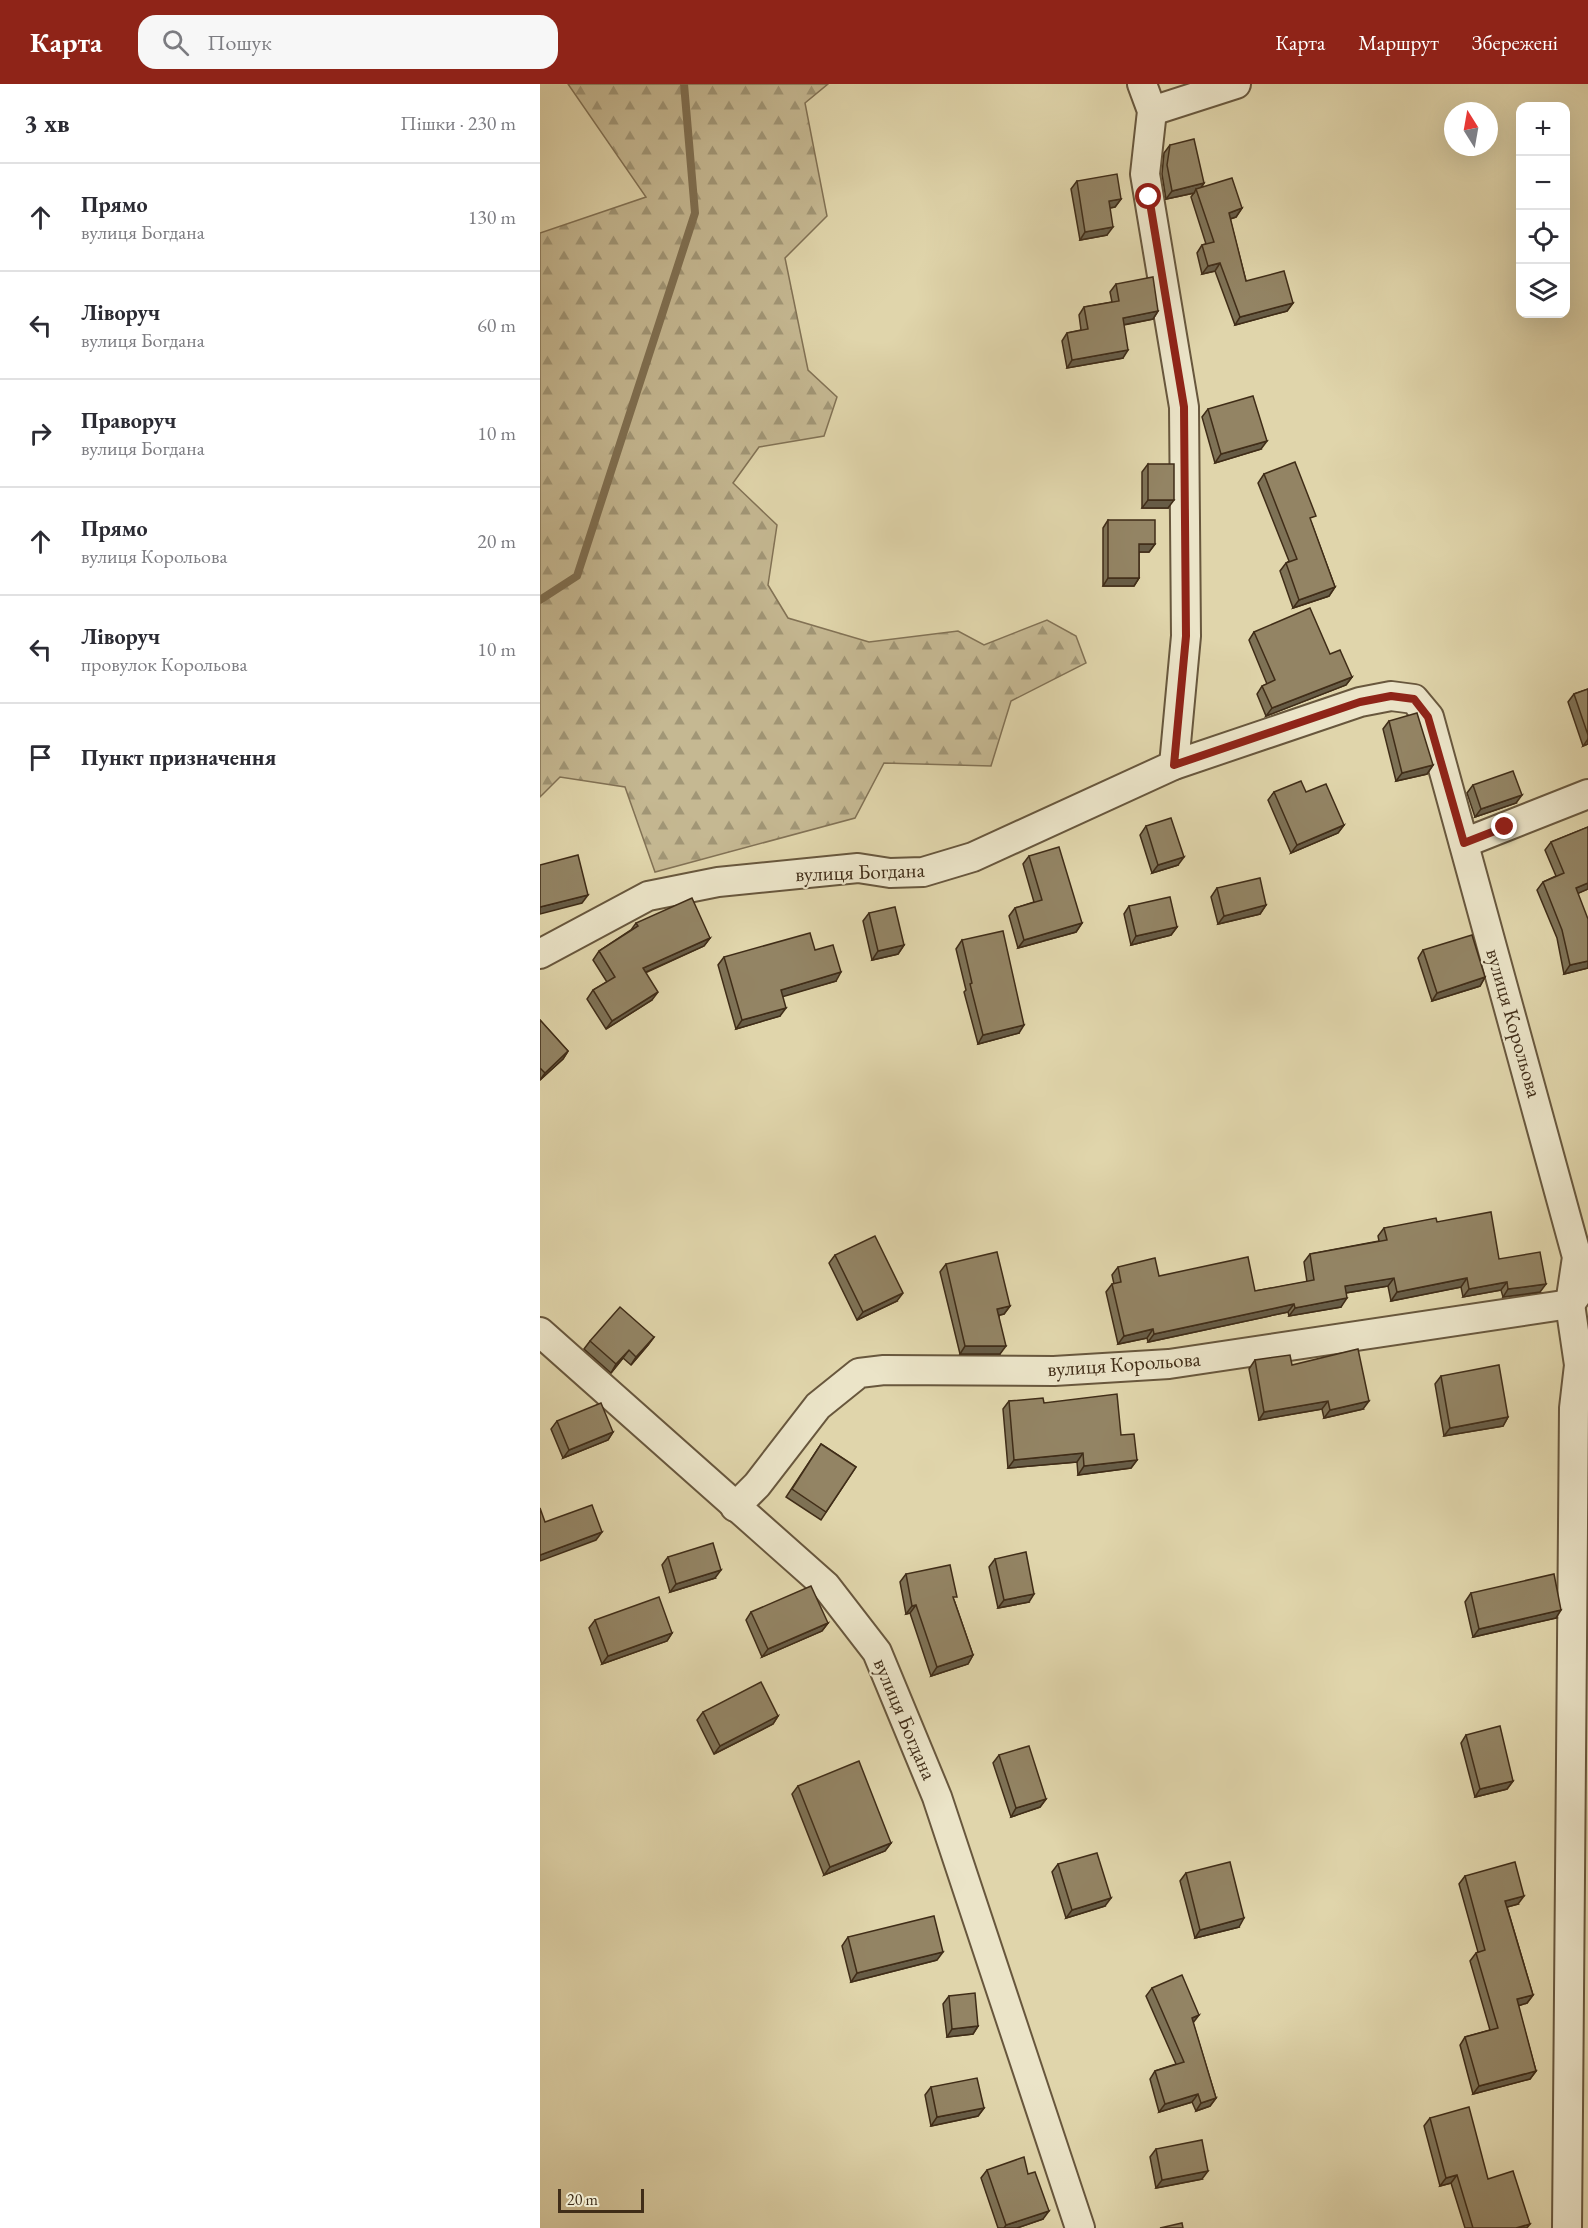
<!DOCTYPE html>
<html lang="uk">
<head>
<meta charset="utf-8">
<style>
  :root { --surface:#fff; --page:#f7f7f7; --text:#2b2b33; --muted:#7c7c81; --line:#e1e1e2; --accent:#8f2418 }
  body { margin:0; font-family:"EB Garamond",serif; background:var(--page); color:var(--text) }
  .controls { position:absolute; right:18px; top:18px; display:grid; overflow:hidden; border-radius:12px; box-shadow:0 6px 24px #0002 }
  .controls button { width:54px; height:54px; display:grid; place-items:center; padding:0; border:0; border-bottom:2px solid var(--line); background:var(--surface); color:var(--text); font:30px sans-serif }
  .compass { position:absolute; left:904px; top:18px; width:54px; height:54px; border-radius:50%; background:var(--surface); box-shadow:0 6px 24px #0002; rotate:349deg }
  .scale { position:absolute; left:18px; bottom:15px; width:86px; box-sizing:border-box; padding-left:6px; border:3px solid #402d18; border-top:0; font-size:16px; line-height:21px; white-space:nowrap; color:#402d18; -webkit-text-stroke:4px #ebe4c8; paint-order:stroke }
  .stop { position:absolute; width:18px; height:18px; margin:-14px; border:4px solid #8f2418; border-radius:50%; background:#fff }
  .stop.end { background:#8f2418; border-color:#fff; box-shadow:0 2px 6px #0008 }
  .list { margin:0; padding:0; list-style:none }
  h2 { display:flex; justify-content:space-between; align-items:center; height:78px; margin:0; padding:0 24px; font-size:26px }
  h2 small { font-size:20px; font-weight:400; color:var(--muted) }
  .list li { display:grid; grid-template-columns:39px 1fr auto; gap:18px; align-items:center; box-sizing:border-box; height:108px; padding:0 24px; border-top:2px solid var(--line) }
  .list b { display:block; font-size:22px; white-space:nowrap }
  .list p { margin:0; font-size:20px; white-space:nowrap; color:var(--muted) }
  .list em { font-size:20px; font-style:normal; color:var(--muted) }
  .icon { flex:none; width:33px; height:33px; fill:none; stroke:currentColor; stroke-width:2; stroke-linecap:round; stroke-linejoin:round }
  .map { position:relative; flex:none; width:1048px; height:2144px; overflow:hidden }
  header { display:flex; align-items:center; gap:36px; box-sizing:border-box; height:84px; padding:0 30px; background:var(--accent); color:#fff }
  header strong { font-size:28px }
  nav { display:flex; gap:33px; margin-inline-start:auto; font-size:21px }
  .search { width:420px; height:54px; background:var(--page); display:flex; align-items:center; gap:15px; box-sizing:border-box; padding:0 21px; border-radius:18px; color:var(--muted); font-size:22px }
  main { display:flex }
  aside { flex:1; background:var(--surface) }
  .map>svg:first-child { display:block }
  .forest { fill:url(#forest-firs); stroke:#827255; stroke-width:1.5 }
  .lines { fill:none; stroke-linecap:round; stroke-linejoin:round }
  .stream { stroke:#807052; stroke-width:8 }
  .minor-casing { stroke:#68573d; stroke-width:32 }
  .minor { stroke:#ebe4c8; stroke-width:28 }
  .wall { fill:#7e7256; stroke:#402d18; stroke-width:1.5 }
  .shaded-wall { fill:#675c46; stroke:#402d18; stroke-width:1.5 }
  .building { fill:#938464; stroke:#402d18; stroke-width:1.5 }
  .route { stroke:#8f2418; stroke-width:8 }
  .labels { text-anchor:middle; stroke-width:4.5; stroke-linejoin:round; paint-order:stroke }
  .street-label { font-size:21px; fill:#402d18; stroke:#ebe4c8 }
</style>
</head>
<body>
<header>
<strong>Карта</strong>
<div class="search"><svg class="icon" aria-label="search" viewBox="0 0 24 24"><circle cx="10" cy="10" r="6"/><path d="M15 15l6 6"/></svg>Пошук</div>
<nav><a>Карта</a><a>Маршрут</a><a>Збережені</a></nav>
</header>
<main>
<aside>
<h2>3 хв<small>Пішки · 230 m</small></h2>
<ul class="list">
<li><svg class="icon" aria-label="ahead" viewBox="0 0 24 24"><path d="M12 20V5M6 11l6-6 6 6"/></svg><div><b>Прямо</b><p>вулиця Богдана</p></div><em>130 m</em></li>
<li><svg class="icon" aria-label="left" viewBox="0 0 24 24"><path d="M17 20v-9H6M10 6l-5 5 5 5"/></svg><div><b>Ліворуч</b><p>вулиця Богдана</p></div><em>60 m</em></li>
<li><svg class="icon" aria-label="right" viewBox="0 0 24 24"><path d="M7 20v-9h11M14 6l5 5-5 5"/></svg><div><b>Праворуч</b><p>вулиця Богдана</p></div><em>10 m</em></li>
<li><svg class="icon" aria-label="ahead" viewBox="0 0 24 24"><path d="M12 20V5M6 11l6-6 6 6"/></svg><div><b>Прямо</b><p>вулиця Корольова</p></div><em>20 m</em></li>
<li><svg class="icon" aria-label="left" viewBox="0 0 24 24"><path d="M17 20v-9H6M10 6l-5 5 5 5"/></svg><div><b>Ліворуч</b><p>провулок Корольова</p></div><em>10 m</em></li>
<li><svg class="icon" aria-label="arrive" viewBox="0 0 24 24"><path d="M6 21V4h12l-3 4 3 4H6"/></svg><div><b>Пункт призначення</b></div></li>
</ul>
</aside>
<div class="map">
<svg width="1048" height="2144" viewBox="0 0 1048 2144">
  <defs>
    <pattern id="forest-firs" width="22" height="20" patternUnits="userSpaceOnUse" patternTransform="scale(1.5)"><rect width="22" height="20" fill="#c5b892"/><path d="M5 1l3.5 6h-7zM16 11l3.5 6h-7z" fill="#a19676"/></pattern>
  </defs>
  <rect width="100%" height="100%" fill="#e0d5ab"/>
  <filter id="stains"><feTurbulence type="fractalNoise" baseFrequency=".00333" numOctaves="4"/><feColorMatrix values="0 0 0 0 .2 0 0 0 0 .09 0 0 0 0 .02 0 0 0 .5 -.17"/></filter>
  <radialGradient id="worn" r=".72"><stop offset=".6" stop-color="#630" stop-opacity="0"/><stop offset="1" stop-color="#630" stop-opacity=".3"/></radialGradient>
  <!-- forest -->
  <polygon class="forest" points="28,0 288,0 265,19 287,132 245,174 268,286 297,313 284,352 219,363 193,399 237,441 228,501 248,534 329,558 418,547 444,561 507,536 536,552 546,579 471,617 451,682 344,679 315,734 115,788 85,703 20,693 0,713 0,149 106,113"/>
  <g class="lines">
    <!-- stream -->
    <polyline class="stream" points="0,516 37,492 155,129 144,0"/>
    <!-- minor casing -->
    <g class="minor-casing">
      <g id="minor">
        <polyline points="602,0 612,27 605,90 644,323 646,552 634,681"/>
        <polyline points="612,27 696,0"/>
        <polyline points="924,759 1048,710"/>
        <polyline points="0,870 108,812 178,798 318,784 350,789 383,788 433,773 634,681 820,618 851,612 874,615 889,633 1037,1173 1030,1220 1039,1281 1034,1324 1027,2144"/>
        <polyline points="0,1248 286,1502 337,1568 397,1713 540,2144"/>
        <polyline points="195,1423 217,1401 278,1322 319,1289 344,1286 514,1287 629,1280 1030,1220 1040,1206"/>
      </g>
    </g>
    <!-- minor -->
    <use href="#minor" class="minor"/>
  </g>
  <!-- wall -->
  <g class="wall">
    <polygon points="630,61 664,99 661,104 702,124 696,133 690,135 706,197 753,219 747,227 695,241 675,187 662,190 657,169 662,161 666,160 651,113 654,109 626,115 622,90 624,69"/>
    <polygon points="537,97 581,115 575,123 570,124 567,151 540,156 531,105"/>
    <polygon points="576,200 618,227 613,235 584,241 583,274 527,284 522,257 527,249 541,246 539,231 544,223 572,218 570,208"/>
    <polygon points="668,325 721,365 675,379 662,333"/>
    <polygon points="608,380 628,424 602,424 602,388"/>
    <polygon points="724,390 771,438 795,503 789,512 753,524 740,487 746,479 749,477 718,399"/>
    <polygon points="568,436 615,460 609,468 599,468 599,494 594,502 563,502 563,444"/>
    <polygon points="714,548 790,570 812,593 806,601 726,632 717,610 722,602 727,600 709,556"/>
    <polygon points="1048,605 1048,660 1043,662 1028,618 1034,610"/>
    <polygon points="849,637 893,681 887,690 856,697 843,645"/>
    <polygon points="933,701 976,719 935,733 927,709"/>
    <polygon points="734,708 766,708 804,741 798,749 751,769 728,716"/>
    <polygon points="606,742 638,781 612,789 600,751"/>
    <polygon points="1048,743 1048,805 1038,809 1048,884 1024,890 1017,854 997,806 1003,798 1016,792 1005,766 1011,758"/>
    <polygon points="489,772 542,839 536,848 478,864 469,832 475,824 494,818 483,780"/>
    <polygon points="677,804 726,821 720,830 678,840 671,813"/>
    <polygon points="589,822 637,843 631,851 591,861 584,830"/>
    <polygon points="329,829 364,861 358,870 332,876 323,837"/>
    <polygon points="96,839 170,854 164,862 105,889 112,916 66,945 47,915 53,906 67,898 53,876 59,867 91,846"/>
    <polygon points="422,856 479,949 438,960 424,908 426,906 416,865"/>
    <polygon points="275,866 296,897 242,912 240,932 196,945 178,881 184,873"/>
    <polygon points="883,866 945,893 940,902 892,917 878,874"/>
    <polygon points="0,936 28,967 23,975 0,996"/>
    <polygon points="897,1138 959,1175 1000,1208 963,1213 961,1206 923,1213 921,1203 851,1217 848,1202 806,1209 801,1223 749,1232 748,1228 608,1258 607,1254 578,1260 566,1208 572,1200 574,1200 572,1191 578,1183 619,1192 715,1207 767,1198 764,1178 770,1170 839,1157 838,1152 844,1144"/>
    <polygon points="295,1171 357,1217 317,1236 289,1179"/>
    <polygon points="406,1180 470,1222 464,1230 459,1231 460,1270 420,1270 400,1188"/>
    <polygon points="114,1253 108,1261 91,1281 83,1274 71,1289 44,1265 50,1257"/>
    <polygon points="715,1276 823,1325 784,1334 782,1325 719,1336 709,1285"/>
    <polygon points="901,1292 968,1333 963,1342 904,1352 895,1300"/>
    <polygon points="469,1317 504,1319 581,1351 597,1376 591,1384 538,1391 537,1378 468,1384 463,1325"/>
    <polygon points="17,1337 73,1348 68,1356 23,1374 11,1345"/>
    <polygon points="281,1360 316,1383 281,1436 246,1413"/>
    <polygon points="128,1473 175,1494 130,1508 122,1481"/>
    <polygon points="455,1475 489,1518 458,1524 449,1483"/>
    <polygon points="366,1490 414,1516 433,1571 428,1580 391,1592 370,1529 366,1530 360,1498"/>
    <polygon points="931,1509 1016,1534 933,1553 925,1518"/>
    <polygon points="211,1528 288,1539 282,1547 222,1573 206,1536"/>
    <polygon points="55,1536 132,1549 127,1557 62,1580 49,1544"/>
    <polygon points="163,1628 238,1632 233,1640 174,1670 157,1636"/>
    <polygon points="926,1651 973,1697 967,1705 935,1713 921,1659"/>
    <polygon points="459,1671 506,1715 500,1723 471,1733 453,1679"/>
    <polygon points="258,1702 351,1759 345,1767 284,1791 252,1710"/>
    <polygon points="518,1780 565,1822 526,1834 512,1788"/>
    <polygon points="646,1789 699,1843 655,1854 640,1797"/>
    <polygon points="925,1792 978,1820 967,1823 993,1911 987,1919 978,1922 996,1987 990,1995 933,2010 920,1961 925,1953 950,1946 930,1877 936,1869 938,1868 919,1800"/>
    <polygon points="308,1853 397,1876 311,1898 302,1862"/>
    <polygon points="612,1904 653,1939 676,2014 670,2022 656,2027 652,2018 619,2028 610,1995 615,1987 636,1980 606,1912"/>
    <polygon points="409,1912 438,1942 433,1950 407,1953 403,1920"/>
    <polygon points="391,2003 444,2024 438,2032 391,2042 385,2011"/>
    <polygon points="890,2034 987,2144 925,2144 911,2099 900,2102 884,2042"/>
    <polygon points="616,2065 662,2095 616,2104 610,2073"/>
    <polygon points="447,2086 488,2090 503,2135 477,2144 458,2144 441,2094"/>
  </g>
  <!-- shaded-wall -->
  <g class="shaded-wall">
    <polygon points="664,99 658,108 656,105 654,109 626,115 632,107"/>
    <polygon points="581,115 575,123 563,125 569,117"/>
    <polygon points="702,124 696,133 683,137 689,129"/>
    <polygon points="573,143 567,151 540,156 545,148"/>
    <polygon points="680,179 675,187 662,190 668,182"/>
    <polygon points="753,219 747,227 695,241 700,233"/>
    <polygon points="618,227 613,235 577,242 583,234"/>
    <polygon points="588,266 583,274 527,284 532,276"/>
    <polygon points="727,357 721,365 675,379 681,370"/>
    <polygon points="608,416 634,416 628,424 602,424"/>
    <polygon points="599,460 615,460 609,468 594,468"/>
    <polygon points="568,494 599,494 594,502 563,502"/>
    <polygon points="795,503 789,512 753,524 759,516"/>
    <polygon points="812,593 806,601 726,632 732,624"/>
    <polygon points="1048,655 1048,660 1043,662"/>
    <polygon points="893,681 887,690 856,697 862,689"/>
    <polygon points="982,711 976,719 935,733 941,725"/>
    <polygon points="804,741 798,749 751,769 757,761"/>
    <polygon points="644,773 638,781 612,789 618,781"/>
    <polygon points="1048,799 1048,805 1030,813 1036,804"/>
    <polygon points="48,811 42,819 0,830 0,823"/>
    <polygon points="726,821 720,830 678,840 684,832"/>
    <polygon points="542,839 536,848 478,864 484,856"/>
    <polygon points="637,843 631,851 591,861 596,852"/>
    <polygon points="170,854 164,862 97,892 103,884"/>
    <polygon points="364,861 358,870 332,876 338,867"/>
    <polygon points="1048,877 1048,884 1024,890 1030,881"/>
    <polygon points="301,888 296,897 235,915 241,906"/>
    <polygon points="945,893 940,902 892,917 897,909"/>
    <polygon points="118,908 112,916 66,945 72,937"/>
    <polygon points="246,924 240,932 196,945 202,936"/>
    <polygon points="484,941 479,949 438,960 443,951"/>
    <polygon points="28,967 23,975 0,996 5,989"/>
    <polygon points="854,1194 848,1202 799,1210 805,1202"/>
    <polygon points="927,1194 921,1203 851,1217 857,1208"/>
    <polygon points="967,1198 961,1206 923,1213 929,1205"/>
    <polygon points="1006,1200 1000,1208 963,1213 968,1205"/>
    <polygon points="363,1209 357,1217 317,1236 323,1228"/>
    <polygon points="807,1214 801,1223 749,1232 755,1224"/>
    <polygon points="754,1220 748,1228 608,1258 614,1250"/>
    <polygon points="470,1222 464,1230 452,1233 457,1225"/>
    <polygon points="613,1245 607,1254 578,1260 584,1252"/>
    <polygon points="114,1253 108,1261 91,1281 96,1273"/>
    <polygon points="425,1262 466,1262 460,1270 420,1270"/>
    <polygon points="89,1266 83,1274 71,1289 76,1280"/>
    <polygon points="788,1317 782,1325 719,1336 724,1328"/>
    <polygon points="829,1317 823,1325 784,1334 790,1326"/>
    <polygon points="968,1333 963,1342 904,1352 910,1344"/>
    <polygon points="73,1348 68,1356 23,1374 29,1366"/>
    <polygon points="543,1369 537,1378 468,1384 474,1376"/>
    <polygon points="597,1376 591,1384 538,1391 544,1382"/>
    <polygon points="62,1448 56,1456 0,1477 0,1471"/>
    <polygon points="181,1486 175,1494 130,1508 136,1500"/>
    <polygon points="494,1510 489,1518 458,1524 464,1516"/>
    <polygon points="376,1521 370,1529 366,1530 372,1522"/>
    <polygon points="1021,1526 1016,1534 933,1553 939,1545"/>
    <polygon points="288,1539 282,1547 222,1573 228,1565"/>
    <polygon points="132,1549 127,1557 62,1580 68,1572"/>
    <polygon points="433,1571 428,1580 391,1592 397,1583"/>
    <polygon points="238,1632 233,1640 174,1670 180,1662"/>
    <polygon points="973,1697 967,1705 935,1713 940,1705"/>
    <polygon points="506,1715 500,1723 471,1733 476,1724"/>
    <polygon points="351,1759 345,1767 284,1791 290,1783"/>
    <polygon points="984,1812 978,1820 960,1825 965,1817"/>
    <polygon points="571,1814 565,1822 526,1834 532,1826"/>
    <polygon points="704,1834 699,1843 655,1854 660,1846"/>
    <polygon points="403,1868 397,1876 311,1898 317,1889"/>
    <polygon points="993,1911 987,1919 971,1924 977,1915"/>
    <polygon points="659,1931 653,1939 652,1934"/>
    <polygon points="438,1942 433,1950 407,1953 412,1945"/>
    <polygon points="996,1987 990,1995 933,2010 939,2002"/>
    <polygon points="658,2010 652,2018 619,2028 625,2020"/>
    <polygon points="676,2014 670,2022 656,2027 661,2019"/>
    <polygon points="444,2024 438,2032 391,2042 397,2033"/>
    <polygon points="668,2087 662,2095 616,2104 622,2096"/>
    <polygon points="917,2091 911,2099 900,2102 906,2094"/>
    <polygon points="509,2127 503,2135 477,2144 464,2144 466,2141"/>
    <polygon points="990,2140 987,2144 976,2144"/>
  </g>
  <!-- building -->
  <g class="building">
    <polygon points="654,55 664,99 632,107 627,81 630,61"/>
    <polygon points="577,90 581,115 569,117 573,143 545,148 537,97"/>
    <polygon points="692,94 702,124 689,129 706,197 744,187 753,219 700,233 680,179 668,182 662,161 674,158 656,105"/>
    <polygon points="613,193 618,227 583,234 588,266 532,276 527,249 548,245 544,223 579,217 576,200"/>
    <polygon points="713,312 727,357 681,370 668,325"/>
    <polygon points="755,378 776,432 770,434 795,503 759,516 746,479 757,475 724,390"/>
    <rect x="608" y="380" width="26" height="36"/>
    <polygon points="568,436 615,436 615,460 599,460 599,494 568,494"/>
    <polygon points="770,524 790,570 800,566 812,593 732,624 722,602 735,596 714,548"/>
    <polygon points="1048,605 1048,651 1034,610"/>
    <polygon points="877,629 893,681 862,689 849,637"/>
    <polygon points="973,687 982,711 941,725 933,701"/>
    <polygon points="761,697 766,708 786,700 804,741 757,761 734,708"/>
    <polygon points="631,734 644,773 618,781 606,742"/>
    <polygon points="1048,743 1048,799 1036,804 1048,835 1048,877 1030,881 1022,846 1003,798 1024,789 1011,758"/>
    <polygon points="519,763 542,839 484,856 475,824 502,816 489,772"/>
    <polygon points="38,771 48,811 0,823 0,781"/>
    <polygon points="720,794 726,821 684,832 677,804"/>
    <polygon points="630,813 637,843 596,852 589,822"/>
    <polygon points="152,814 170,854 103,884 118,908 72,937 53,906 75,893 59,867 98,842 96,839"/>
    <polygon points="355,823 364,861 338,867 329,829"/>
    <polygon points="463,847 484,941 443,951 430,900 432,899 422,856"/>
    <polygon points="270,849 275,866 293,861 301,888 241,906 246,924 202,936 184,873"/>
    <polygon points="932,851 945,893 897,909 883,866"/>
    <polygon points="0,936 28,967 5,989 0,984"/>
    <polygon points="951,1128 959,1175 1000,1168 1006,1200 968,1205 967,1198 929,1205 927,1194 857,1208 854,1194 805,1202 807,1214 755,1224 754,1220 614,1250 613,1245 584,1252 572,1200 581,1198 578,1183 615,1174 619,1192 708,1173 715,1207 774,1196 770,1170 847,1156 844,1144 896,1134 897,1138"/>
    <polygon points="335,1152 363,1209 323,1228 295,1171"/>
    <polygon points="457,1168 470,1222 457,1225 466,1262 425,1262 406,1180"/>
    <polygon points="80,1223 114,1253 96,1273 89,1266 76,1280 50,1257"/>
    <polygon points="818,1265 829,1317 790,1326 788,1317 724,1328 715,1276 750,1271 752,1281"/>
    <polygon points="959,1281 968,1333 910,1344 901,1292"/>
    <polygon points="577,1310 581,1351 594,1350 597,1376 544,1382 543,1369 474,1376 469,1317 503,1314 504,1319"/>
    <polygon points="61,1319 73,1348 29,1366 17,1337"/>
    <polygon points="281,1360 316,1383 286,1428 252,1405"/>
    <polygon points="52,1421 62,1448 0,1471 0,1424 5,1438"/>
    <polygon points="173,1459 181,1486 136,1500 128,1473"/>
    <polygon points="486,1468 494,1510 464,1516 455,1475"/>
    <polygon points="410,1481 417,1513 413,1513 433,1571 397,1583 376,1521 372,1522 366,1490"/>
    <polygon points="1014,1490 1021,1526 939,1545 931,1509"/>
    <polygon points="271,1502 288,1539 228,1565 211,1528"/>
    <polygon points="119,1513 132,1549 68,1572 55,1536"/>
    <polygon points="221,1598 238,1632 180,1662 163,1628"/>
    <polygon points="960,1642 973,1697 940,1705 926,1651"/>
    <polygon points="489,1662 506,1715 476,1724 459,1671"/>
    <polygon points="319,1677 351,1759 290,1783 258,1702"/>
    <polygon points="557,1769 571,1814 532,1826 518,1780"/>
    <polygon points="690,1778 704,1834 660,1846 646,1789"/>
    <polygon points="975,1778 984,1812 965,1817 993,1911 977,1915 996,1987 939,2002 925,1953 958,1944 936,1869 945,1866 925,1792"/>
    <polygon points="394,1832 403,1868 317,1889 308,1853"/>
    <polygon points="642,1891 659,1931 652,1934 676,2014 661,2019 658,2010 625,2020 615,1987 644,1978 612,1904"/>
    <polygon points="435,1909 438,1942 412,1945 409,1912"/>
    <polygon points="437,1994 444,2024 397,2033 391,2003"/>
    <polygon points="929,2023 948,2095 973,2087 990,2140 976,2144 933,2144 917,2091 906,2094 890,2034"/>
    <polygon points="662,2056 668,2087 622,2096 616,2065"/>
    <polygon points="484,2073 488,2090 495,2088 509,2127 466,2141 447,2086"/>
    <polygon points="642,2139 643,2144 620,2144"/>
  </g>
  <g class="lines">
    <!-- route -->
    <polyline class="route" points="609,113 644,323 646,552 634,681 820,618 851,612 874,615 888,633 924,759 965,743"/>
  </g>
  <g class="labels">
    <!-- street labels -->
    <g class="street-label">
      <text transform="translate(320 788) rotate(-2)" y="7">вулиця Богдана</text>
      <text transform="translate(974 939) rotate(74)" y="7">вулиця Корольова</text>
      <text transform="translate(584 1280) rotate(-4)" y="7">вулиця Корольова</text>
      <text transform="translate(365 1635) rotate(67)" y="7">вулиця Богдана</text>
    </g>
  </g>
  <rect width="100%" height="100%" filter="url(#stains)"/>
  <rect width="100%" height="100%" fill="url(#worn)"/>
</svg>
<div class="controls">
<button>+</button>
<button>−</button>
<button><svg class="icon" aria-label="locate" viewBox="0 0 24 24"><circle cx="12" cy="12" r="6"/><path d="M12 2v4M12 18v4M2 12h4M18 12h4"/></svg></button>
<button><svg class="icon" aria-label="layers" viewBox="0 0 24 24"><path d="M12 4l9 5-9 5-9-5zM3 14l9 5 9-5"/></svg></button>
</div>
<svg class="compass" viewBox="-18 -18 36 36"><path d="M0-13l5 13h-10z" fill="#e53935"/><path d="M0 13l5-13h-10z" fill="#7c7c81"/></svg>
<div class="scale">20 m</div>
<div class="stop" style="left:609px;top:113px"></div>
<div class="stop end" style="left:965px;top:743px"></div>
</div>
</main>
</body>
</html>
